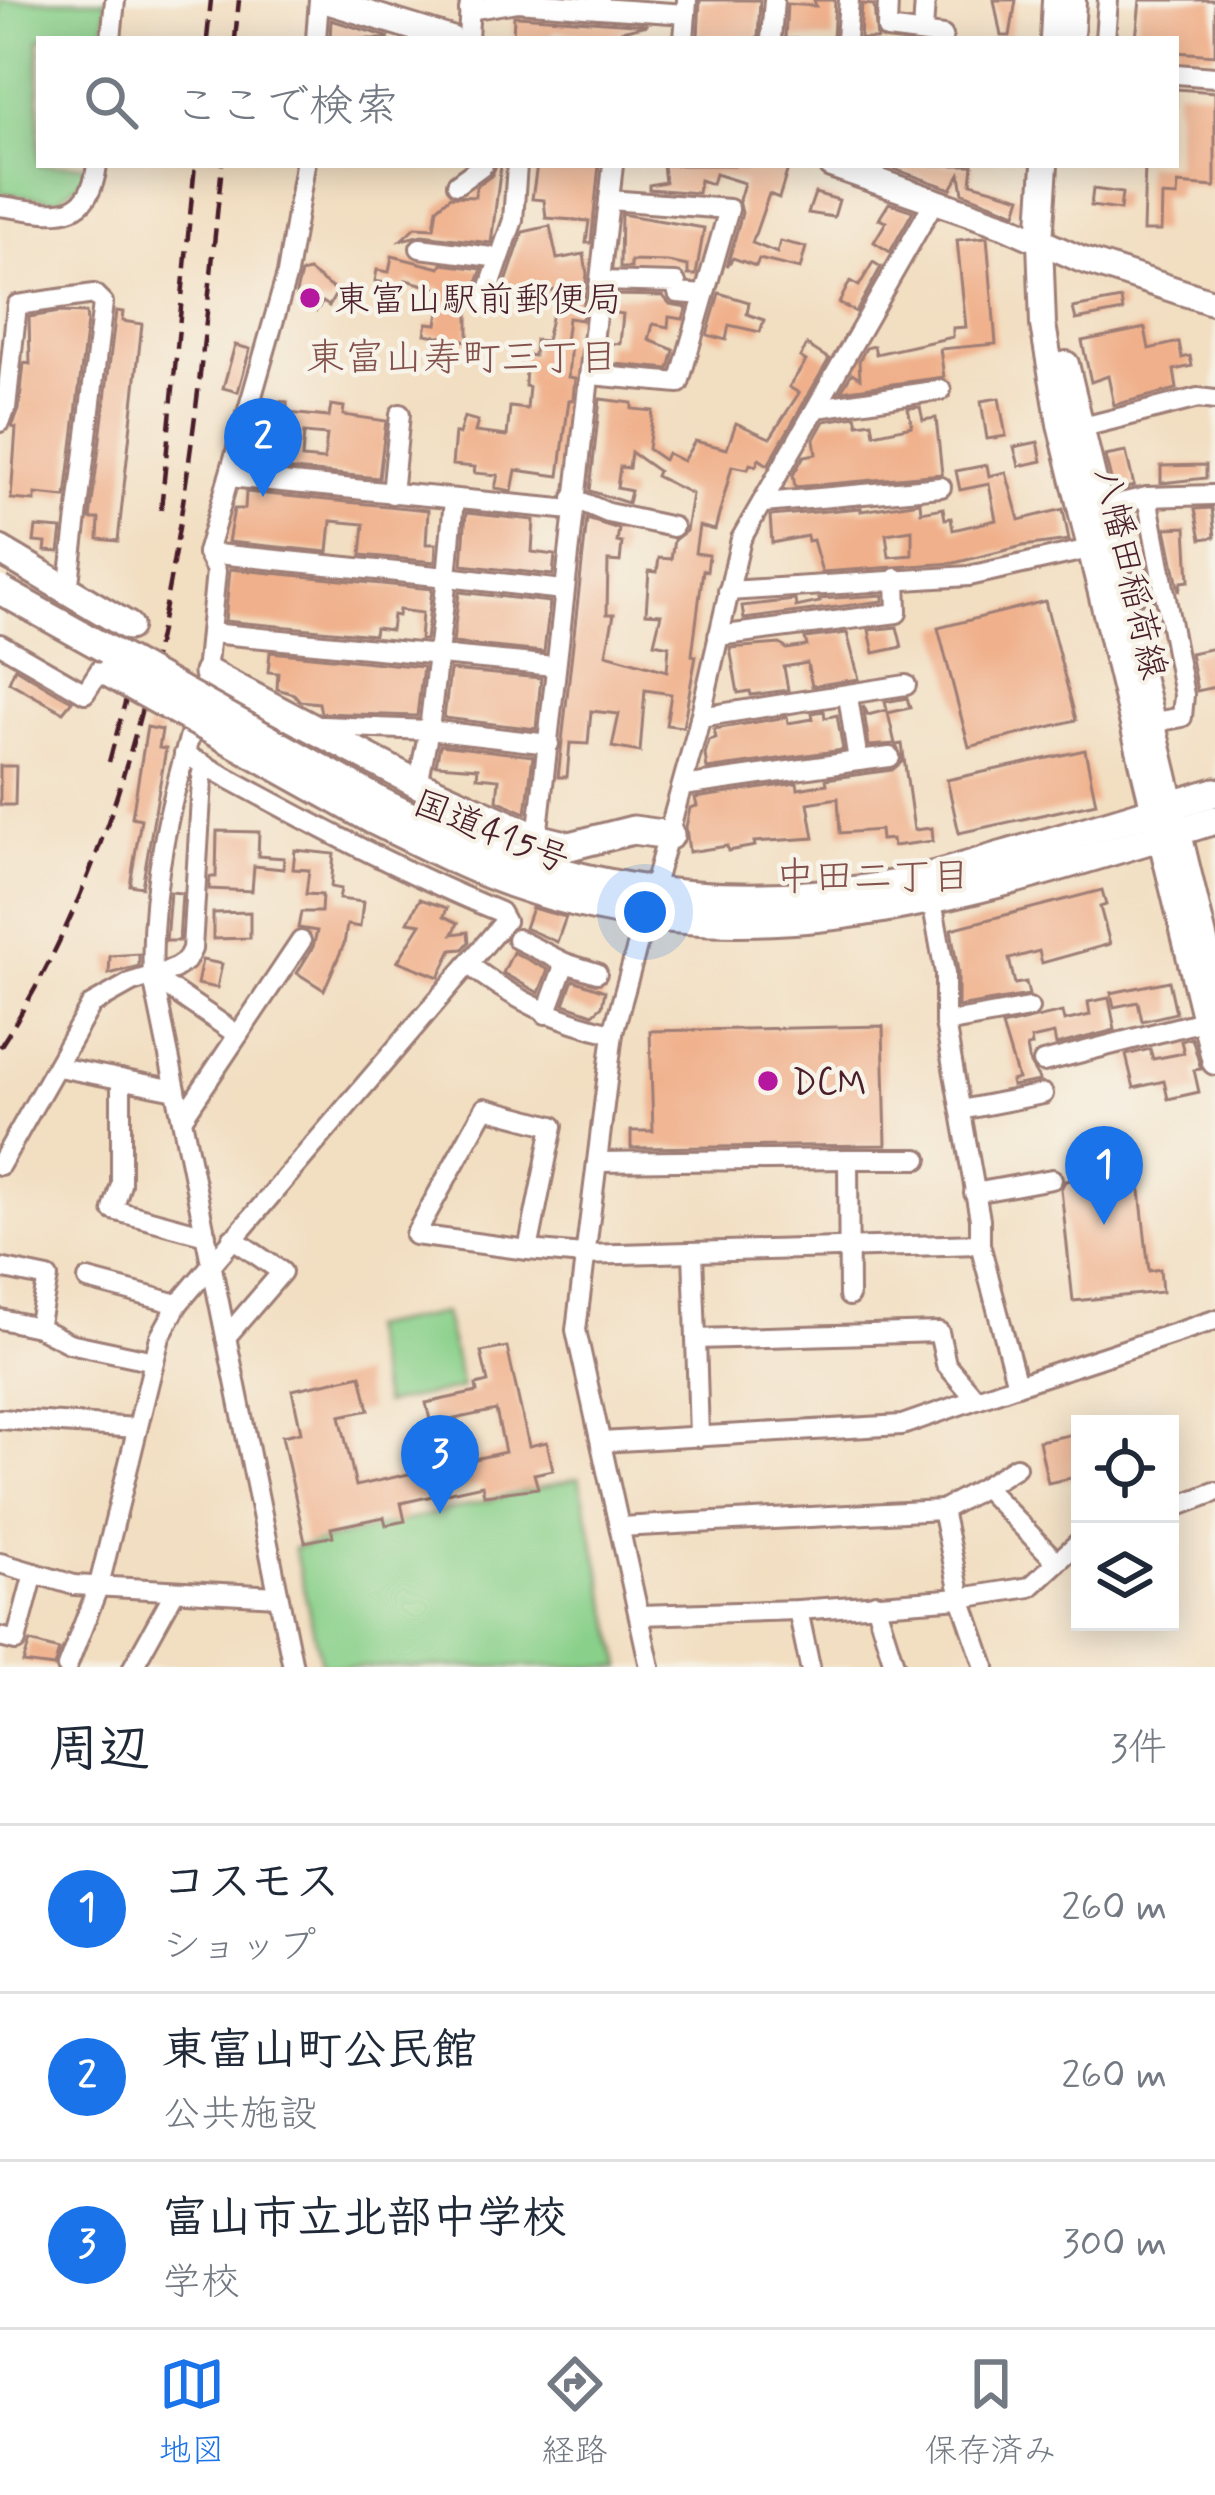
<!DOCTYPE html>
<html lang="ja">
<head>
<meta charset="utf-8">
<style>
  :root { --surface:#fff; --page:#f2f2f3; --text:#1f2937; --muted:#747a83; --line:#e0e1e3; --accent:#1a73e8 }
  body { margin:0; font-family:Mynerve,"Klee One",sans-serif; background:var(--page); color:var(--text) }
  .controls { position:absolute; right:36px; bottom:36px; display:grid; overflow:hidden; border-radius:0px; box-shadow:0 6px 30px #0003 }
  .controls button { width:108px; height:108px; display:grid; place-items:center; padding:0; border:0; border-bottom:3px solid var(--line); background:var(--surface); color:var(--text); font:60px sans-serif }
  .you { position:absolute; left:645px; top:912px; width:42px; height:42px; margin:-30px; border:9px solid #fff; border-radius:50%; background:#1a73e8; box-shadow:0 0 0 18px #1a73e833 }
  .badge { display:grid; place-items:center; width:78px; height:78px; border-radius:50%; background:var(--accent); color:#fff; font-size:39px; font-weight:700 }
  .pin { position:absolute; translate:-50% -99px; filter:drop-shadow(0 3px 6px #0008) }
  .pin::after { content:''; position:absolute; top:63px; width:42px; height:36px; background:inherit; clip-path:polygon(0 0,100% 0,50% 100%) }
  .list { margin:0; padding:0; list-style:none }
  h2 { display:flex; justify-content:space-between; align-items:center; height:156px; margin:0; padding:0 48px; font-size:51px }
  h2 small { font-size:39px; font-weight:400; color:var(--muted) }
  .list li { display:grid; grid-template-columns:78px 1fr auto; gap:36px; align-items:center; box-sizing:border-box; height:168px; padding:0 48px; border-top:3px solid var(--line) }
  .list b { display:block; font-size:45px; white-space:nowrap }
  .list p { margin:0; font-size:39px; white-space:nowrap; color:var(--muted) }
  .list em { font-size:39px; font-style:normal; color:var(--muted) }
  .icon { flex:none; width:66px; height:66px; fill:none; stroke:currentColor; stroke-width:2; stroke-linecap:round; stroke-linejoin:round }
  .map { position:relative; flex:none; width:1215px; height:1667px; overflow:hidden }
  .search { position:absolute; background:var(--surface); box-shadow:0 6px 30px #0003; left:36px; right:36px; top:36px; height:132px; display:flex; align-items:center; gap:30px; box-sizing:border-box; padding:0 42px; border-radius:0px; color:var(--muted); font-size:45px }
  .sheet { height:660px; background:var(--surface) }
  nav { display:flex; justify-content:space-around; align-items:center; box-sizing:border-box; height:168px; border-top:3px solid var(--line); background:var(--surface); font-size:33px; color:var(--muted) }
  nav a { display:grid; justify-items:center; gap:6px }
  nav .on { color:var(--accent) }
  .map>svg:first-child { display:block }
  .green { fill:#89d08a; stroke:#6a785a; stroke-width:3 }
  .building { fill:#f0b08b; fill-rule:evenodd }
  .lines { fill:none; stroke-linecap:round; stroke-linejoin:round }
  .minor-casing { stroke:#9e7e76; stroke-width:24 }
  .major-casing { stroke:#9e7e76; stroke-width:30 }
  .highway-casing { stroke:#9e7e76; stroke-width:33 }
  .minor { stroke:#fff; stroke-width:18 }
  .major { stroke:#fff; stroke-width:24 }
  .highway { stroke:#fff; stroke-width:27 }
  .rail { stroke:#4a1f2b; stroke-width:4.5; stroke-dasharray:18 9; stroke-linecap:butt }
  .highway-bridge-casing { stroke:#9e7e76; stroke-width:33; stroke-linecap:butt }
  .highway-bridge { stroke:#fff; stroke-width:27 }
  .poi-dot { fill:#b5179e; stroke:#f7f3e8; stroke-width:4.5 }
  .labels { text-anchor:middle; stroke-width:9; stroke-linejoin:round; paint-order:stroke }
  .poi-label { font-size:36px; fill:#4a1f2b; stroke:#f7f3e8; text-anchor:start }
  .street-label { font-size:36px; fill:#4a1f2b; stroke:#f7f3e8 }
  .neighbourhood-label { font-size:39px; fill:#84524d; stroke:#f7f3e8 }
</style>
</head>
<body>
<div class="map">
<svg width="1215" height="1667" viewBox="0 0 1215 1667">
  <rect width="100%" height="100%" fill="#f7f3e8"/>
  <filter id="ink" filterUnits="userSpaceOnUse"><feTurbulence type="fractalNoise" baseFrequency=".00833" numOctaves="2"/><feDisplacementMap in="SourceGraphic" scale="24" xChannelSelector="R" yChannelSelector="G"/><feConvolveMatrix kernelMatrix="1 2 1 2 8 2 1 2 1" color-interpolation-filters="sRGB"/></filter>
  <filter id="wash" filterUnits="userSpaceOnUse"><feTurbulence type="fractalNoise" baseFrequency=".004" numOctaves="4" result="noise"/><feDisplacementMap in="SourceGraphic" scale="48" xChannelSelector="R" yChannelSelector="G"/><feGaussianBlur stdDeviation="2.7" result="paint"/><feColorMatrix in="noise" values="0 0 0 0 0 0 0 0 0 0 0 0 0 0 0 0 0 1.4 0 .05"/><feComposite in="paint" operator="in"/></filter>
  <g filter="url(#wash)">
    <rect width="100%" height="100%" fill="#f2dec1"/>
    <!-- green -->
    <g class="green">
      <polygon points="0,0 107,0 103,39 39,39 39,165 89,165 88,176 57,200 0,193"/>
      <polygon points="444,1313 462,1388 384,1404 367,1328"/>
      <polygon points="579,1478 622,1667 322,1667 294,1548"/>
    </g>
    <g id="blocks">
      <!-- building -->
      <g class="building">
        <polygon points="700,0 760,0 758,39 698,38"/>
        <polygon points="814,0 835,0 833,39 785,39 787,4 816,6"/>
        <polygon points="994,0 1016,0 1010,36 1001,36"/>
        <polygon points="1140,0 1215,0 1215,55 1176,52 1176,39 1136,39"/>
        <polygon points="862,4 874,5 877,39 860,39"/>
        <polygon points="514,16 518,16 648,25 621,31 619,39 557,31 552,33 552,39 513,39"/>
        <polygon points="331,20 388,37 388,39 330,39"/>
        <polygon points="1176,89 1215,92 1215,187 1178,184 1177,197 1162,196 1161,231 1143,231 1145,165 1176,165"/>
        <polygon points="496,165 501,165 491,243 422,235 401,240 415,227 434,228 437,208 451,196 475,197 476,187 492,175"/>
        <polygon points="537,165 599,165 591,243 586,243 589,221 546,218 544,200 532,199"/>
        <polygon points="663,165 789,165 779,198 769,194 752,243 777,253 780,241 806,247 800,269 759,259 756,266 733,258 727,266 742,213 739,200 744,183 715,174 712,184 700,180 698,193 649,189 649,185 665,182"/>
        <polygon points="893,165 973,165 971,183 1021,197 1016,213 963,193 960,174 951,189 891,168"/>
        <polygon points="1093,189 1122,193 1120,210 1091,206"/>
        <polygon points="815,193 839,200 834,217 808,213"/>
        <polygon points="889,203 913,211 890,252 874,242 886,222 879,219"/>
        <polygon points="621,214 704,228 696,275 688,275 688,266 668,262 631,261 631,268 620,268"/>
        <polygon points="550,226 557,259 584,254 587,274 582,320 568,318 565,343 571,343 568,377 575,378 573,400 569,400 559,476 516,470 512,491 507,490 495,488 498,475 474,473 475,467 452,465 455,433 459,434 464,417 478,421 475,432 507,436 510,407 527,409 529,387 525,386 526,367 520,367 522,354 534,356 535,340 546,341 557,290 501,297 523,232"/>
        <polygon points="987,237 996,344 940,349 944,377 841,391 852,373 860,378 859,361 866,348 874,346 876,354 953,337 953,328 966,327 957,240"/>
        <polygon points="392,256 440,268 442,264 482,269 473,294 468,293 468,341 425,334 427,323 437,324 443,290 406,280 405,287 375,281 377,270 389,272"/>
        <polygon points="873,262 881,267 856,312 839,303 850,281 859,286"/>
        <polygon points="309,271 337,292 329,306 323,302 316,311 297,298 296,293 301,273"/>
        <polygon points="719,293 749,302 747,314 764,320 760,332 729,325 726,340 707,335"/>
        <polygon points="612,295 663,296 670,304 687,307 683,319 669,317 668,327 653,324 649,340 674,350 669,369 604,363 607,343 620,344 623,314 610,312"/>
        <polygon points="1121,299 1123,311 1076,320 1073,308"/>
        <polygon points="116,311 123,312 122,321 142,324 118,541 98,539 99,519 90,519"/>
        <polygon points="60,312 86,313 87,322 66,497 35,494 35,501 11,499 16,428 12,427 19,410 24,363 30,364 29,317"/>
        <polygon points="1145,328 1149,349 1179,342 1182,358 1190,356 1192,366 1174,370 1177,389 1114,405 1108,376 1091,382 1082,341"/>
        <polygon points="235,345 250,349 238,392 223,388"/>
        <polygon points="807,345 829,359 768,465 759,459 756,466 750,464 748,469 732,466 715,530 699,526 695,553 709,555 707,571 703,570 692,655 696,656 683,727 666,725 671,694 645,690 640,752 612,747 619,714 591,711 588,744 570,743 567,777 558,777 587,519 619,529 617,542 622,543 620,562 608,561 607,614 614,614 606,654 667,671 669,646 654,643 661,614 646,613 649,571 657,572 659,558 671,559 674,540 686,531 692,494 656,476 658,471 631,452 629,468 620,467 617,488 631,491 628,503 590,491 600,399 632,403 632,409 653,411 648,449 664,460 667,453 683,461 695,441 727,449 736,423 770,438 799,393 789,387 806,361 800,357"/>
        <polygon points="999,398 1006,436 987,439 981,401"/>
        <path d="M271,401L287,402V413L329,417L331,405L344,407L343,415L386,421L379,478L251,466L262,409H270ZM304,433L327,435L324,460L302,458Z"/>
        <polygon points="920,407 923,420 936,418 942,474 795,487 793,475 804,456 816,454 814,439 824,421 856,416 858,424 872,422 874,434 912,426 908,408"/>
        <polygon points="1038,442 1042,461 1019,466 1014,447"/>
        <polygon points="1126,452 1134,486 1114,491 1105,456"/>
        <path d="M987,465L989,476L1006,472L1019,520L1063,509L1069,540L1023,546L954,563L822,572L813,540L808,541L807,536L772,543L770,516L861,508V511L920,502L921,512L943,508L945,519L951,518L953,530L996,520L989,484L960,490L956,471ZM912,530V555L889,557L886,534Z"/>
        <polygon points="1206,465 1206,478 1161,483 1161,466"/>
        <polygon points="246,492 428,510 426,544 436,544 435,562 361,555 364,524 331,521 328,552 228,542 234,509 245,509"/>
        <polygon points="1212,508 1215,537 1201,539 1195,509"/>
        <polygon points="466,513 534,520 532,552 555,555 553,575 462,565"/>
        <polygon points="36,527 62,529 59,552 45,551 46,543 34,542"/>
        <polygon points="1186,527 1189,581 1181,582 1179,592 1166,528"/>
        <polygon points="1144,556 1153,601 1141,604 1130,559"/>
        <polygon points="230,569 432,589 426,640 420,640 422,613 399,610 398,616 393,615 391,630 375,628 374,635 225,621"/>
        <polygon points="459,592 550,602 544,652 453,643"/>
        <polygon points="883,595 883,601 744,619 742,606 795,600 796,607 820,602 819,599"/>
        <polygon points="1045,601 1076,720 969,747 938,628"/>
        <polygon points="897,627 902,647 874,653 869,630"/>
        <polygon points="847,633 859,679 812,686 807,663 784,667 788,690 751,695 750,691 738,693 730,648 780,644 787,649 807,646 805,638"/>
        <polygon points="1215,648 1215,687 1197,691 1190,653"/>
        <polygon points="270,652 423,667 417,716 321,713 319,703 300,701 294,694 277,689 278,673 268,672"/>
        <polygon points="15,668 59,694 72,701 63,712 9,682"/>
        <polygon points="450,670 541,678 536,729 444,718"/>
        <polygon points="907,698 910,708 888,713 895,744 869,746 863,705 868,715 887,710 885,702"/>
        <polygon points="824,711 825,718 837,715 843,750 707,769 705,754 709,740 716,738 714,729 787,717 788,723 813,719 812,713"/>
        <polygon points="147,727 162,730 159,748 166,749 142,887 130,885 141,819 132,817"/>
        <polygon points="902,744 914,830 932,828 933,841 893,846 892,839 881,840 880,830 840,833 838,798 808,803 814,838 754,842 755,846 728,851 727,846 689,852 686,827 690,808 697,806 695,798 797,783 798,789 827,784 826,779 892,770 903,761 896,745"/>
        <polygon points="440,745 533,756 526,813 497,800 499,779 477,777 478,768 436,765"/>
        <polygon points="1085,750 1096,803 959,833 947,780"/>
        <polygon points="0,766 16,766 15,805 0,805"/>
        <polygon points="217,831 259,832 258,856 284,858 283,869 254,866 252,891 209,889 210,877 216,877"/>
        <polygon points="295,850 334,854 331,887 341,889 339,899 363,902 360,927 347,925 344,944 324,990 297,973 313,947 317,931 298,928 301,912 321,912 322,895 306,894 309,870 293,869"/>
        <polygon points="1102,890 1106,905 1100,907 1110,944 1042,963 1039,951 1009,959 1015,984 1026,982 1029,995 958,1007 958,971 951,929"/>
        <polygon points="170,892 182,893 179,941 166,941"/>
        <polygon points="420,899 447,908 444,916 458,923 453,934 468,932 469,942 463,949 452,950 439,977 398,961 421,924 408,922"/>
        <polygon points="532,908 566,917 557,942 525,928"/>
        <polygon points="250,912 250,938 213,939 213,913"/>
        <polygon points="513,952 548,970 539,993 503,973"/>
        <polygon points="139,954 139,966 109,974 110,956"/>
        <polygon points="202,960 222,964 217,988 197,984"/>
        <polygon points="573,980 605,991 602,1006 593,1014 564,1004"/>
        <polygon points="1169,981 1176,1013 1142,1021 1138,1002 1114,1007 1111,993"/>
        <polygon points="1109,998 1115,1030 1056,1045 1054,1034 1031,1039 1032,1046 1027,1047 1030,1064 1040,1081 1012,1086 1011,1081 1018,1079 1002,1026 1062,1012 1064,1021 1090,1015 1088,1002"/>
        <polygon points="883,1026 886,1145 631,1148 631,1131 653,1131 650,1031"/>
        <polygon points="1192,1038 1201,1069 1194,1070 1199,1092 1168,1099 1164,1081 1134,1088 1126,1055 1150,1049 1153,1059 1184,1053 1181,1041"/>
        <polygon points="1138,1173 1149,1271 1160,1269 1162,1292 1073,1301 1061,1189 1065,1181"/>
        <polygon points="507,1347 529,1446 547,1442 553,1470 534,1474 538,1488 484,1495 482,1485 401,1503 405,1521 386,1525 384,1517 331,1528 333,1536 305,1542 282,1436 301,1432 292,1390 361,1375 369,1410 340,1416 356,1486 505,1452 496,1410 431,1424 426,1403 477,1392 476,1385 488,1382 481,1352"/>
        <polygon points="1080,1433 1080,1476 1048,1483 1039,1441"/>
        <polygon points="30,1642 59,1650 54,1667 23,1663"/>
      </g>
    </g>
  </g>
  <g filter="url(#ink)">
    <use href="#blocks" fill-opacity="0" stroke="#9e7e76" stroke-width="3"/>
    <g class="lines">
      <!-- minor casing -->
      <g class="minor-casing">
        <g id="minor">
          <polyline points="600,0 599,8 686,14"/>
          <polyline points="888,0 887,29 943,36"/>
          <polyline points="469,10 517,2 599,8"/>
          <polyline points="923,32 925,0"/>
          <polyline points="111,39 115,0"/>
          <polyline points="316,39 319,0"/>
          <polyline points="468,39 470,2"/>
          <polyline points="684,39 687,0"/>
          <polyline points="771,39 774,0"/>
          <polyline points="846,39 849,0"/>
          <polyline points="1105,39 1108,0"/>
          <polyline points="1176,74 1215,77"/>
          <polyline points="457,184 483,165"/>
          <path d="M0,206C48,212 89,228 97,165"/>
          <polyline points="420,248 500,258"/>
          <polyline points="601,281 676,283 678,293 704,295"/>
          <polyline points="485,301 513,220 517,165"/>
          <polyline points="591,375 679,383 729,209 609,200"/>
          <polyline points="817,408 941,390"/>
          <polyline points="0,422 6,408 17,305 94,294 103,303 68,591"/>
          <polyline points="1079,428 1198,398 1215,400"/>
          <polyline points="229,477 572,510"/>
          <polyline points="392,494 400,414"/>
          <polyline points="573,498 608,513 673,527"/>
          <polyline points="764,503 941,487"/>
          <polyline points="1099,508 1147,497 1212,495"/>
          <polyline points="207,553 447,577 454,499"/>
          <polyline points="728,591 969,576 1103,546"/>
          <polyline points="210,633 554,666"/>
          <polyline points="718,636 897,613 896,578"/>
          <polyline points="0,644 85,693 109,656"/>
          <polyline points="205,684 216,571 207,553 287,274 305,165"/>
          <polyline points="848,696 858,761 890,757"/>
          <path d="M197,711C171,798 149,886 153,977L293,1667"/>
          <polyline points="700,717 906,685"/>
          <polyline points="1140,725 1182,717 1184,695 1147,497"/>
          <polyline points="316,729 322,726 429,730 418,784"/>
          <polyline points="549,744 429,730 447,577 563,590"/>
          <polyline points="683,786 858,761"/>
          <polyline points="537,838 613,165"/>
          <polyline points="932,901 945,973 945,1023 980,1219 980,1244 1017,1385 1215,1320"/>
          <polyline points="517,939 565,963"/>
          <path d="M469,965C515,1000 557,1021 613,1033"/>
          <polyline points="153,977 238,1035"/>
          <polyline points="546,1014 565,963 597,973"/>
          <polyline points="945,1023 1029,1008"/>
          <polyline points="1043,1062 1215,1018"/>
          <polyline points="58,1067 176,1090"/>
          <polyline points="121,1079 121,1184 113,1210 206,1235"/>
          <polygon points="485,1108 553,1126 528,1250 415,1235"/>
          <polyline points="961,1110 1043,1094"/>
          <polyline points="182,1119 301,941"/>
          <polyline points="598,1162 848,1159"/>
          <polyline points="0,1165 91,1005 132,982 174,969 186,961 192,949 203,764"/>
          <polyline points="974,1193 1052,1179"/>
          <polyline points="528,1250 583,1255 980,1244"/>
          <polyline points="693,1252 696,1339 939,1332 946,1364 976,1399"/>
          <polyline points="0,1268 48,1278 38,1327"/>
          <polyline points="88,1280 178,1304"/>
          <polyline points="849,1296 848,1159 918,1159"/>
          <polyline points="0,1319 38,1327 69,1343 154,1361"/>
          <polyline points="226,1337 282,1272 232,1238"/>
          <polyline points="696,1339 699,1437"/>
          <polyline points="0,1419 137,1428"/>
          <polyline points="601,1442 902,1425 1017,1385"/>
          <polyline points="1016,1467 984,1487 1055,1560"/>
          <polyline points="1170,1509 1215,1492"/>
          <polyline points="942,1510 984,1487"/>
          <polyline points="620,1527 942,1510 961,1598 985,1667"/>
          <polyline points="0,1563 74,1585 278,1596"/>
          <polyline points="875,1603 895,1667"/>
          <polyline points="798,1610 810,1667"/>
          <polyline points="640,1615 798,1610 961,1598 1030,1587 1080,1541"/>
          <polyline points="0,1637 16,1641 34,1573"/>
          <path d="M67,1667L99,1585L160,1337L178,1304L505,921L500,912C390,867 288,811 184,754"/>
          <polyline points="133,1667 175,1591"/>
          <polyline points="650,1667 576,1330 613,1033 697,731 741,539 935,200"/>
        </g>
      </g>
      <!-- major casing -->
      <g class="major-casing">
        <g id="major">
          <polyline points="323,0 451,39"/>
          <polyline points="1053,39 1055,0"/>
          <polyline points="1071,39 1073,0"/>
          <polyline points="831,165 1006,226 1080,259 1215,303"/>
          <polyline points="1045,165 1040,241 1043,325 1060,424 1215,1062"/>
          <polyline points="1066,364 1215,983"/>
        </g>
      </g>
      <!-- highway casing -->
      <g class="highway-casing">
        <g id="highway">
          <polyline points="0,550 128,626"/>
          <polyline points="208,673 418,784 537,838 570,846 633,830 670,835"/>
          <path d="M383,803C554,888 708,917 898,884C934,877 969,865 1004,855C1075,835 1145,813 1215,792"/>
          <path d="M373,820C419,842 465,867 514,884C761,970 978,891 1215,820"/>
        </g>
      </g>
      <!-- minor -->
      <use href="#minor" class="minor"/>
      <!-- major -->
      <use href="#major" class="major"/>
      <!-- highway -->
      <use href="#highway" class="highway"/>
      <!-- rail -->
      <g class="rail">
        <polyline points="207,39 211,0"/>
        <polyline points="235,39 239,0"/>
        <polyline points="161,510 195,165"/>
        <polyline points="109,762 134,669"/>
        <path d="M0,1047C166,792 192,460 222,165"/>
      </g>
      <!-- highway-bridge casing -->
      <g class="highway-bridge-casing">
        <g id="highway-bridge">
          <polyline points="0,590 383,803"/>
          <polyline points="109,673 373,820"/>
        </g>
      </g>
      <!-- highway-bridge -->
      <use href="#highway-bridge" class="highway-bridge"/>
    </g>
  </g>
  <!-- markers -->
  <g class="poi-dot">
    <circle cx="310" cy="298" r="12"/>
    <circle cx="768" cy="1081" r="12"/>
  </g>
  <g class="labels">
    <!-- poi labels -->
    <g class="poi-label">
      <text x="334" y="311">東富山駅前郵便局</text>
      <text x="792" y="1094">DCM</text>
    </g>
    <!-- street labels -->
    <g class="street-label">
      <text transform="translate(1132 573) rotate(77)" y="13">八幡田稲荷線</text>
      <text transform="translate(492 830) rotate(22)" y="13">国道415号</text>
    </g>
    <!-- neighbourhood labels -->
    <g class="neighbourhood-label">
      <text x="462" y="370">東富山寿町三丁目</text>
      <text x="873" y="889">中田二丁目</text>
    </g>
  </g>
</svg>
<div class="controls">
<button><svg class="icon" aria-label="locate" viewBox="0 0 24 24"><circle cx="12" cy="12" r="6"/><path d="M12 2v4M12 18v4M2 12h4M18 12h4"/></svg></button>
<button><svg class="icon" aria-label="layers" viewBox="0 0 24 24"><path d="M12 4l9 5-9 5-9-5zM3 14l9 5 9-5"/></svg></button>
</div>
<div class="you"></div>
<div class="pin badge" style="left:1104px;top:1225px">1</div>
<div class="pin badge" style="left:263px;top:497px">2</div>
<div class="pin badge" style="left:440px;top:1514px">3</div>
<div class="search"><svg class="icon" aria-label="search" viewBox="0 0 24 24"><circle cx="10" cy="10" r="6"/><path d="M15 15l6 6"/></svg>ここで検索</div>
</div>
<section class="sheet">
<h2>周辺<small>3件</small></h2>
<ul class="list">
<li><span class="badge">1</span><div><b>コスモス</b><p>ショップ</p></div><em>260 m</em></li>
<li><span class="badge">2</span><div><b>東富山町公民館</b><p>公共施設</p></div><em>260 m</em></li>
<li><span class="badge">3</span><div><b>富山市立北部中学校</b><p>学校</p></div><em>300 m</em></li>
</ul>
</section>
<nav>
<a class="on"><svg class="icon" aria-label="map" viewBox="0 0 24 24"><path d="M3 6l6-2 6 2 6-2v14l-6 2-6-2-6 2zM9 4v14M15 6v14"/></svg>地図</a>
<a><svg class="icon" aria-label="directions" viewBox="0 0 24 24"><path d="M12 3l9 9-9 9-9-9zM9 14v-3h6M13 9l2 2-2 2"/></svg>経路</a>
<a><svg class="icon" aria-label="saved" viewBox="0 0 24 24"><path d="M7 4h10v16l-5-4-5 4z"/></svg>保存済み</a>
</nav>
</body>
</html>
